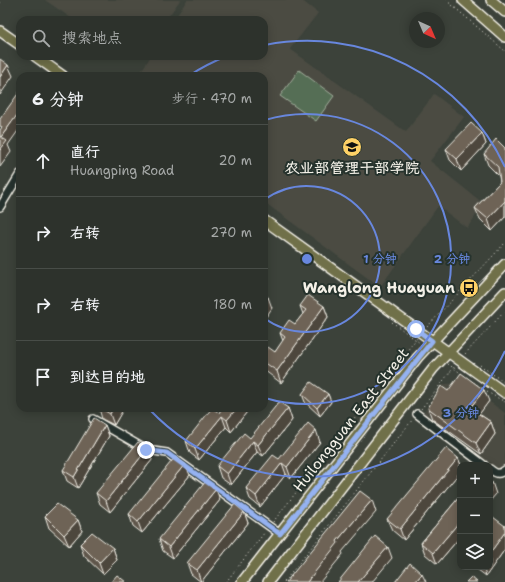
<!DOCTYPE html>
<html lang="zh">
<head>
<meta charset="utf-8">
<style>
  :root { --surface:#2d322c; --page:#353a34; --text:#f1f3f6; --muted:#a7aaa9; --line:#484d48 }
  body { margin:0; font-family:"Shantell Sans","LXGW WenKai TC",sans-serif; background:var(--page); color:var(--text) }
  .controls { position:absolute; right:12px; bottom:12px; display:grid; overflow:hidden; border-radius:8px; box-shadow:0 2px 10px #0003 }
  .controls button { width:36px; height:36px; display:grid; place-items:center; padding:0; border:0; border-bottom:1px solid var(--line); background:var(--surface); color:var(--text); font:20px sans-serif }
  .compass { position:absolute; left:409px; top:12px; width:36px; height:36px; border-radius:50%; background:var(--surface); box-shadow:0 2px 10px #0003; rotate:136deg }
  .stop { position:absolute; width:12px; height:12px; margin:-9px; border:3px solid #95b2f1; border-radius:50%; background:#fff }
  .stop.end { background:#95b2f1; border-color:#fff; box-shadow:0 1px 4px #0008 }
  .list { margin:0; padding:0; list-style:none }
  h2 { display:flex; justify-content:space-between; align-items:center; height:52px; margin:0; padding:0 16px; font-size:17px }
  h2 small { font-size:13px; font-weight:400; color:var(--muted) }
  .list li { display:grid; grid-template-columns:26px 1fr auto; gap:12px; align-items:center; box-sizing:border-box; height:72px; padding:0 16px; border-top:1px solid var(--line) }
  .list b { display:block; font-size:15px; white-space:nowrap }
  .list p { margin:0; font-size:13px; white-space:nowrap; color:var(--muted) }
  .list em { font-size:13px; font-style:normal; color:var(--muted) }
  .icon { flex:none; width:22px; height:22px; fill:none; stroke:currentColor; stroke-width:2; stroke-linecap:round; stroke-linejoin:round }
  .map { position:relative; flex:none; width:505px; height:582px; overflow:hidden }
  .search { position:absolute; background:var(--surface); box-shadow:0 2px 10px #0003; left:16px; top:16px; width:252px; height:44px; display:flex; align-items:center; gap:10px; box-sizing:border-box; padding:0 14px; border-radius:12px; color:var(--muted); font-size:15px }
  .panel { position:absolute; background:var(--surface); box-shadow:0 2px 10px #0003; left:16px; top:72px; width:252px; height:340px; border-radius:12px }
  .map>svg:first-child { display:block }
  .built { fill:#4b4c43 }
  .green { fill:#546e54; stroke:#a4b09e }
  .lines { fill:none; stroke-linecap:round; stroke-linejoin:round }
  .minor-casing { stroke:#f4f1e8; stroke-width:10 }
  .major-casing { stroke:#f4f1e8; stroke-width:12 }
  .path { stroke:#f4f1e8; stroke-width:1; stroke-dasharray:1 3; stroke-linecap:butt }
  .minor { stroke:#26332d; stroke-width:7 }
  .major { stroke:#70704a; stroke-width:9 }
  .wall { fill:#5f564b; stroke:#f4f1e8 }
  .shaded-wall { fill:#4d463d; stroke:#f4f1e8 }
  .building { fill:#6e6457; stroke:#f4f1e8 }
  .route { stroke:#95b2f1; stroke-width:5 }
  .ring { fill:none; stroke:#6887de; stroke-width:2 }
  .labels { text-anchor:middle; stroke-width:4; stroke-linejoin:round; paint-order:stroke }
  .poi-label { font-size:15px; font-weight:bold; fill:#f4f1e8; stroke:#26332d }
  .street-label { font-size:15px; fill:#f4f1e8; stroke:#26332d }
  .centre { fill:#6887de; stroke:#26332d; stroke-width:2 }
  .ring-label { font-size:12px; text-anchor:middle; font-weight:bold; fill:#6887de; stroke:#26332d; stroke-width:4; stroke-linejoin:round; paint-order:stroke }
</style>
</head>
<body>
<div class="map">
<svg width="505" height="582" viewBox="0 0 505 582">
  <rect width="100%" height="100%" fill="#3c423a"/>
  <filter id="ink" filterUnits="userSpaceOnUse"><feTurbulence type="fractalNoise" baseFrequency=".025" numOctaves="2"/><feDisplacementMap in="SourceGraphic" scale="8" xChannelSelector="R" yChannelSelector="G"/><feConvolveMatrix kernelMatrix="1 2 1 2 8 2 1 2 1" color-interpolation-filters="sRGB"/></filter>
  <g filter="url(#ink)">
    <!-- built -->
    <g class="built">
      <polygon points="45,0 180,0 166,20 74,20"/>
      <polygon points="187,0 301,0 318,13 290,49 406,132 434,94 464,117 430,161 484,204 467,228 438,206 380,287 264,202 264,76 138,76 151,56 264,56 264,20 174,20"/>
      <polygon points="463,383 505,413 505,466 503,468 498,469 423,414 444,384"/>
    </g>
    <!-- green -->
    <polygon class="green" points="299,70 334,96 316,121 280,96"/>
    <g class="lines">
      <!-- minor casing -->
      <g class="minor-casing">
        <g id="minor">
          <polyline points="0,207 20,174"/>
          <polyline points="417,414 484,465"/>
          <polyline points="93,419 147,450 167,453 280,534"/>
          <path d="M490,469C496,474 499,475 505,470"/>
        </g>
      </g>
      <!-- major casing -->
      <g class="major-casing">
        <g id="major">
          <polyline points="463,0 505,37"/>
          <polyline points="491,0 505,12"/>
          <polyline points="0,31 20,45"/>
          <polyline points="35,56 63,76"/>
          <polyline points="264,220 505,393"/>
          <polyline points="242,582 418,357 505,264"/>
          <polyline points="268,582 433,369 505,292"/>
        </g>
      </g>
      <!-- path -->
      <g class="path">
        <polyline points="446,0 505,51"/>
        <polyline points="0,3 2,0"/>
        <polyline points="392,322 420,343"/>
        <polyline points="427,327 505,243"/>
        <polyline points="465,354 505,311"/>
        <polyline points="448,364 487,392 505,402"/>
        <polyline points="480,365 505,383"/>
        <polyline points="421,409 455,366"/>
        <polyline points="273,522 417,338"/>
        <polyline points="226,582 265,532"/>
        <polyline points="284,582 413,419"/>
      </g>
      <!-- minor -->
      <use href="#minor" class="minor"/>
      <!-- major -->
      <use href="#major" class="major"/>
    </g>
    <!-- wall -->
    <g class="wall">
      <polygon points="482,133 486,144 461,171 450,160 446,149"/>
      <polygon points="505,148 505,217 492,231 480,219 475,208 500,182 499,176 488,165 484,154"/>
      <polygon points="300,306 324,306 328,317 281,383 264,370 264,352 275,352 283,341 280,333 295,324 303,314"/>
      <polygon points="448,391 489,401 479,414 491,422 495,434 481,454 432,419 428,408"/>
      <polygon points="302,394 328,394 331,402 320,416 305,402"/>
      <polygon points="99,408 124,408 114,425 102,419"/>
      <polygon points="250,408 231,432 226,427 199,460 190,453 186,441 219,413"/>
      <polygon points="288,408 292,420 263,456 257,452 231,485 221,478 217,466 250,438"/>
      <polygon points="105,425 109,436 78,488 67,481 63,470"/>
      <polygon points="320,442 291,478 286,474 260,507 250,499 246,488 279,459"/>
      <polygon points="148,448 152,460 110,512 100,504 96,493"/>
      <polygon points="458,458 461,465 460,465 460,472 404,540 392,530 387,519"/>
      <polygon points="185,464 190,475 142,533 133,526 129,514"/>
      <polygon points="460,496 460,537 437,564 425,554 421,543"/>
      <polygon points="220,500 173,558 163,551 159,539"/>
      <polygon points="244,512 248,523 201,582 191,574 187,563"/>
      <polygon points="45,516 78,520 82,531 69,546 49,528"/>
      <polygon points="490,522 505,526 505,549 486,576 474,567 490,567"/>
      <polygon points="80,544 113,548 117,560 103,574 84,556"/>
    </g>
    <!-- shaded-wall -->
    <g class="shaded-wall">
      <polygon points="8,65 13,76 0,95 0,77"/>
      <polygon points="20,111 20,128 8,145 11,152 0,167 0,150 1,137"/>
      <polygon points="482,133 486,144 461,171 457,159"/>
      <polygon points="505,201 505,217 492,231 488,219"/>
      <polygon points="268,297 272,308 264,320 264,303"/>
      <polygon points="324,306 328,317 281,383 277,371"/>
      <polygon points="484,390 489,401 475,420 470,408"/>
      <polygon points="328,394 331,402 320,416 317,408"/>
      <polygon points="113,408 124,408 114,425 110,414"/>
      <polygon points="237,408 250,408 231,432 227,420"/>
      <polygon points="288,408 292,420 263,456 258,445"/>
      <polygon points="222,416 226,427 199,460 195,449"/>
      <polygon points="491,422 495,434 481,454 476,443"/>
      <polygon points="105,425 109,436 78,488 74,477"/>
      <polygon points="316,430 320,442 291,478 287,467"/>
      <polygon points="253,441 257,452 231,485 227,474"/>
      <polygon points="148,448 152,460 110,512 106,501"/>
      <polygon points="458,458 461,465 460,465 460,472 404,540 400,529"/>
      <polygon points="282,463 286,474 260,507 256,496"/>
      <polygon points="185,464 190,475 142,533 138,522"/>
      <polygon points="492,482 496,494 490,501 490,485"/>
      <polygon points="216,489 220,500 173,558 169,547"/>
      <polygon points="372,500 376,512 342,552 343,554 320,582 307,582 337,541"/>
      <polygon points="244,512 248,523 201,582 197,570"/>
      <polygon points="78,520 82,531 69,546 64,535"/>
      <polygon points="460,521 460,537 437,564 433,553"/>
      <polygon points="505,532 505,549 486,576 483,567 490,567 490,553"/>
      <polygon points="388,547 392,558 372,582 358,582"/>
      <polygon points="113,548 117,560 103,574 99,563"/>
      <polygon points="422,574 426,582 415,582"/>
    </g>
    <!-- building -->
    <g class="building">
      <polygon points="0,59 8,65 0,77"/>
      <polygon points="20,91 20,111 1,137 7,141 0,150 0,130 2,127 0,126 0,119"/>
      <polygon points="471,123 482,133 457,159 446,149"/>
      <polygon points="496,139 505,148 505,201 488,219 475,208 500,182 498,167 484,154"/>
      <polygon points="264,294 268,297 264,303"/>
      <polygon points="308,295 324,306 277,371 264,362 264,352 268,347 275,352 285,337 280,333 289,320 295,324 306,310 300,306"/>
      <polygon points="461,373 484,390 470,408 491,422 476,443 428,408 441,386 448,391"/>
      <polygon points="311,382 328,394 317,408 302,394"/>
      <polygon points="279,402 288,408 258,445 253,441 227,474 217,466 244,433 250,438"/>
      <polygon points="100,408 113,408 110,414"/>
      <polygon points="212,408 219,413 222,408 237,408 227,420 222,416 195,449 186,441"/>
      <polygon points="94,418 105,425 74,477 63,470"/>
      <polygon points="308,423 316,430 287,467 282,463 256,496 246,488 273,455 279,459"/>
      <polygon points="138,442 148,448 106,501 96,493"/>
      <polygon points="446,448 458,458 400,529 387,519"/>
      <polygon points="175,457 185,464 138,522 129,514"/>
      <polygon points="206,481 216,489 169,547 159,539"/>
      <polygon points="360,491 372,500 337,541 338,543 307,582 286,582"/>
      <polygon points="460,496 460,521 433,553 421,543"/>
      <polygon points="57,504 78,520 64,535 45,516"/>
      <polygon points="235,504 244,512 197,570 187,563"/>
      <polygon points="493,517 505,526 505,532 490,553 490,536 492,533 490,531 490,522"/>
      <polygon points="92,532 113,548 99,563 80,544"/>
      <polygon points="375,536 388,547 358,582 338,582"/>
      <polygon points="410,563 422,574 415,582 395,582"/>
      <polygon points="117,575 126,582 111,582"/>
      <polygon points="471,577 477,582 466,582"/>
    </g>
  </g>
  <g class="lines" filter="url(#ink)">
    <!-- route -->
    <polyline class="route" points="146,450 167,453 280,534 432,341 416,329"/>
  </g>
  <!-- distance rings -->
  <g class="ring">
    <path d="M264 200A73 73 0 1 1 264 318"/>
    <path d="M265 120A145 145 0 1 1 265 398"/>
    <path d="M505 351A218 218 0 0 1 149 409M190 75A218 218 0 0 1 227 56M265 45A218 218 0 0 1 505 167"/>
  </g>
  <!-- icons -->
  <defs>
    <g id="school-disc" transform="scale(1)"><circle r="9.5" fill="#ffd166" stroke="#26332d"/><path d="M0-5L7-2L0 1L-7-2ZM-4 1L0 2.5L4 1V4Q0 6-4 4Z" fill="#111"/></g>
    <g id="bus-disc" transform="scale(1)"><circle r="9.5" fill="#ffd166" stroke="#26332d"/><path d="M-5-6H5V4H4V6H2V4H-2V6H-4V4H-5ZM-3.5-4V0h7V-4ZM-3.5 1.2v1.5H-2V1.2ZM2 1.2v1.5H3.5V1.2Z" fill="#111"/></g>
  </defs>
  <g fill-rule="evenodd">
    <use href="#school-disc" x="352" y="147"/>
    <use href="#bus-disc" x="469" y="288"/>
  </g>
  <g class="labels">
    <!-- poi labels -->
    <g class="poi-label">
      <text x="352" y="173">农业部管理干部学院</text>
      <text x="455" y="293" text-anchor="end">Wanglong Huayuan</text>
    </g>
    <!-- street labels -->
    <g class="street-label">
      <text transform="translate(351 420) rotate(-52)" y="5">Huilongguan East Street</text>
    </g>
  </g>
  <circle cx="307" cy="259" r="6" class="centre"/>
  <g class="ring-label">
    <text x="380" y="263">1 分钟</text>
    <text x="452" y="263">2 分钟</text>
    <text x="461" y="417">3 分钟</text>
  </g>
</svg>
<div class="controls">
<button>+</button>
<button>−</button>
<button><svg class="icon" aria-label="layers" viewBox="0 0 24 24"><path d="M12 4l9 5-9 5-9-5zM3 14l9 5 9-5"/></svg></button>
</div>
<svg class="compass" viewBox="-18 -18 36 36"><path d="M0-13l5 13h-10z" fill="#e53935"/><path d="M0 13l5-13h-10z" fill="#a7aaa9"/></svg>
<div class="stop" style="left:416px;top:329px"></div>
<div class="stop end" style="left:146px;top:450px"></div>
<div class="search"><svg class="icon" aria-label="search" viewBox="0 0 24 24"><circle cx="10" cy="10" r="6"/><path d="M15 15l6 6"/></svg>搜索地点</div>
<section class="panel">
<h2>6 分钟<small>步行 · 470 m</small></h2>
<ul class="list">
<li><svg class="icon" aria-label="ahead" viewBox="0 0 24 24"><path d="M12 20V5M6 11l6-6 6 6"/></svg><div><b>直行</b><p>Huangping Road</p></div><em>20 m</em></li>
<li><svg class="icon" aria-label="right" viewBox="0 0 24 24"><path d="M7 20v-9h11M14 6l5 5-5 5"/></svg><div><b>右转</b></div><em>270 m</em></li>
<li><svg class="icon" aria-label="right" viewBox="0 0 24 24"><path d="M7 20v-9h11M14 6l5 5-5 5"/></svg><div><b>右转</b></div><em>180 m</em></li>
<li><svg class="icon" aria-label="arrive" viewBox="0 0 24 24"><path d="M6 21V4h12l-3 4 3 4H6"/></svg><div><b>到达目的地</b></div></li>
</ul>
</section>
</div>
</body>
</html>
